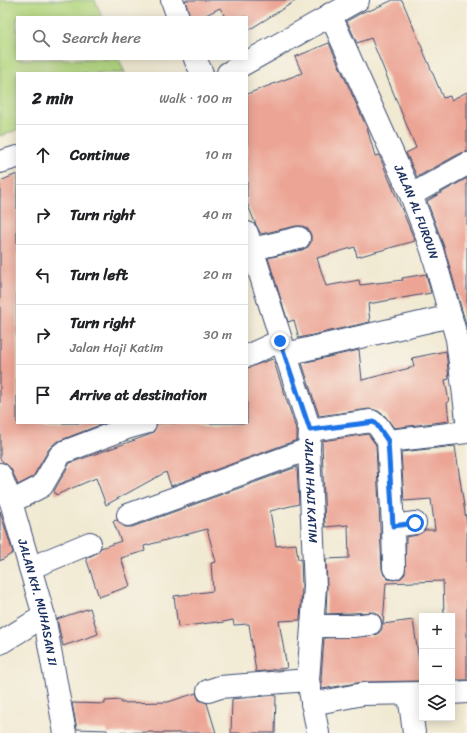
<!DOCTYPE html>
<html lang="en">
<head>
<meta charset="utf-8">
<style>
  :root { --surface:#fff; --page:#f2f2f2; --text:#202124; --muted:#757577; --line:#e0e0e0 }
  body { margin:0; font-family:Sriracha,sans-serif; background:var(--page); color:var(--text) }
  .controls { position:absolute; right:12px; bottom:12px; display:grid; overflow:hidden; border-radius:0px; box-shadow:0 2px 10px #0003 }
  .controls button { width:36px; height:36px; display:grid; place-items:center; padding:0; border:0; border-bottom:1px solid var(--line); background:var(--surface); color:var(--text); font:20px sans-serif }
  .stop { position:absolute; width:12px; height:12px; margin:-9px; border:3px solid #1a73e8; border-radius:50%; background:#fff }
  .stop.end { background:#1a73e8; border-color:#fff; box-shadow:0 1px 4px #0008 }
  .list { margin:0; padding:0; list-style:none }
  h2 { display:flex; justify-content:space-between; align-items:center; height:52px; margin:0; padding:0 16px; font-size:17px }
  h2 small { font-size:13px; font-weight:400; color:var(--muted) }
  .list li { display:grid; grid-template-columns:26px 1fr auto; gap:12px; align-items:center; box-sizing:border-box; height:60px; padding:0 16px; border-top:1px solid var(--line) }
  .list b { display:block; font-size:15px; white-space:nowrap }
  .list p { margin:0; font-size:13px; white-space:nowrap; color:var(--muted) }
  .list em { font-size:13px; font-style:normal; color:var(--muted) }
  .icon { flex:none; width:22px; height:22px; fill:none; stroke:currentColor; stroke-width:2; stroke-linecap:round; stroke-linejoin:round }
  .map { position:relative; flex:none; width:467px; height:733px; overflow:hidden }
  .search { position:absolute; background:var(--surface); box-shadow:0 2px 10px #0003; left:16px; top:16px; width:232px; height:44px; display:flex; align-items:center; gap:10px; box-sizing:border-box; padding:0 14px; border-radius:0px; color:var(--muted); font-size:15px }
  .panel { position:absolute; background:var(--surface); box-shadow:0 2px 10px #0003; left:16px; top:72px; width:232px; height:352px; border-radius:0px }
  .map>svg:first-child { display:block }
  .green { fill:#b4d780; stroke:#68836f }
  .building { fill:#eca595 }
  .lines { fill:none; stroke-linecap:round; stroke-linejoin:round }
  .minor-casing { stroke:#3b4b70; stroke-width:24 }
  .major-casing { stroke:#3b4b70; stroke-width:24 }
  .minor { stroke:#fff; stroke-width:22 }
  .major { stroke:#fff; stroke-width:22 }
  .route { stroke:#1a73e8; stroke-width:5 }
  .labels { text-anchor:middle; stroke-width:3.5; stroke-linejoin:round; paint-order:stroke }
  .street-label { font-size:12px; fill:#1b2f5e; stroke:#f7f3e8 }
</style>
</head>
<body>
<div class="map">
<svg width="467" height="733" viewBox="0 0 467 733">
  <rect width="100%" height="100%" fill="#f7f3e8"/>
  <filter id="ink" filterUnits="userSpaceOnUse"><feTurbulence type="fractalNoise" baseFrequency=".025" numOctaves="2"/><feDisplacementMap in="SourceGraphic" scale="8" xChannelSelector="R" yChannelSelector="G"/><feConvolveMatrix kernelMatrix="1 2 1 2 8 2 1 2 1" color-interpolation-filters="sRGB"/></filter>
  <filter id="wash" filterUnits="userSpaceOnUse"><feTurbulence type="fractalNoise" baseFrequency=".012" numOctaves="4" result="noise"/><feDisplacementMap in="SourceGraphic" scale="16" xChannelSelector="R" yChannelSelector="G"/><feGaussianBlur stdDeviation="0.9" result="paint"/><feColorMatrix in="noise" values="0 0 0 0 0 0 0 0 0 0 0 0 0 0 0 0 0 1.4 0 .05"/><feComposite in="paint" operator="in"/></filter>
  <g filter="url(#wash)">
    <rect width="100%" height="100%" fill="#f1ead3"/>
    <!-- green -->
    <polygon class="green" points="0,0 95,0 102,17 17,17 17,59 119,59 125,73 17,73 17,130 0,136"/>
    <g id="blocks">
      <!-- building -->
      <g class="building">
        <polygon points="185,0 297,0 247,31 247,17 225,17 220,8 202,17 190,17"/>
        <polygon points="393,0 402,0 443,98 450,96 451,100 467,92 467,152 461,153 417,177 406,153 416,148 371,38 357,43 347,21 363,12 368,10 369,11"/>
        <polygon points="329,43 367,128 375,156 379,155 415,241 357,257 355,247 317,258 326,286 359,280 360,285 403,280 402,278 426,274 431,293 368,304 370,322 299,338 294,320 288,322 268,258 302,250 308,247 311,242 311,235 308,229 303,226 296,226 261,234 256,225 247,203 247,94 302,73 295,57"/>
        <polygon points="17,174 17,423 105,423 56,442 49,449 33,477 18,485 11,469 0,459 0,181"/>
        <polygon points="467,178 467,328 444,247 427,201"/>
        <polygon points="359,350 362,380 414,367 412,358 446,351 449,379 445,380 449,402 447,402 449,421 394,428 385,416 378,411 369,409 319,416 302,363"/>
        <polygon points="273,359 297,432 297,440 171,486 166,472 106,505 96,478 56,495 54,491 70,463 149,435 154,431 157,423 247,423 247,368"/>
        <polygon points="368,434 376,445 382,569 384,575 388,579 394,580 401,578 405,574 406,537 417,535 425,530 435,530 431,499 404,501 401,452 455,446 467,526 467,680 452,680 452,616 444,616 443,581 386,583 383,624 413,620 422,681 363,682 322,689 321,679 324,638 371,636 378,634 382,629 382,622 380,617 375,612 326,614 327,587 326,559 349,558 348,525 325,527 322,441"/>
        <polygon points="297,467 299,504 270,511 276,546 296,544 298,559 301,559 302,587 300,620 279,621 287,668 256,672 249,624 234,625 233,620 218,623 217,622 178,627 174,596 213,591 211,563 216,562 207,529 144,546 145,551 121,558 130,586 99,597 86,558 95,554 101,548 121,541 113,521 117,520 125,527 132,527"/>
        <polygon points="0,511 13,553 0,561"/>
        <polygon points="90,608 98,634 63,646 57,619"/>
        <polygon points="196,693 199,700 207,703 216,733 154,733 154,732 107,733 107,730 77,729 72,703 105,704 105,701 121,700 121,703 168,702"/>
        <polygon points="276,695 275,733 231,733 232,699"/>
      </g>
    </g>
  </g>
  <g filter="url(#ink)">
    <use href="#blocks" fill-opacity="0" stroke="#3b4b70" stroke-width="1"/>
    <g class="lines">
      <!-- minor casing -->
      <g class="minor-casing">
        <g id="minor">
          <polyline points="172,0 178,17"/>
          <path id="s1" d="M330,14L411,195L432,250L457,339L467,420"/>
          <polyline points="195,59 202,73"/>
          <polyline points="411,195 467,164"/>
          <path id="s2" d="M247,233L310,430L309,449L315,587L308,680L318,733"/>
          <polyline points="253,249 299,238"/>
          <polyline points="286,354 451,316"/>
          <polyline points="247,356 280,341"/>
          <polyline points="310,430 371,421 378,426 388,441 393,526 394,568"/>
          <polyline points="388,441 467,432"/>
          <path id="s3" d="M0,474L11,502L44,616L65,733"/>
          <polyline points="11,502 42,486 60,455 64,452 127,428 145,423"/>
          <polyline points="128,515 309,449"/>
          <polyline points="393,526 415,523"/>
          <polyline points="30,568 90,543"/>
          <polyline points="312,626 353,626 370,624"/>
          <polyline points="0,643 44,616"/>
          <polyline points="208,691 220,687 308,680"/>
          <polyline points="452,693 467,692"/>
          <polyline points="409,694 414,733"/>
          <polyline points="312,704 363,694 422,693"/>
        </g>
      </g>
      <!-- major casing -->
      <g class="major-casing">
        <g id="major">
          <polyline points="228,73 358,0"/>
          <polyline points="0,162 17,157"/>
        </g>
      </g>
      <!-- minor -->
      <use href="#minor" class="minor"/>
      <!-- major -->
      <use href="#major" class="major"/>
    </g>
  </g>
  <g class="lines" filter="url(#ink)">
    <!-- route -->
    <polyline class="route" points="280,341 310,430 375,422 388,441 393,526 415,523"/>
  </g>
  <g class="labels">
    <!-- street labels -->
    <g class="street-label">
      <text dy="4" stroke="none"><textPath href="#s1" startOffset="216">JALAN AL FUROUN</textPath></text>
      <text dy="4" stroke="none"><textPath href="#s2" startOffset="268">JALAN HAJI KATIM</textPath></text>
      <text dy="4" stroke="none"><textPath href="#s3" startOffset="134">JALAN KH. MUHASAN II</textPath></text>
    </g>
  </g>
</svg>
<div class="controls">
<button>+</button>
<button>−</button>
<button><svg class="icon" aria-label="layers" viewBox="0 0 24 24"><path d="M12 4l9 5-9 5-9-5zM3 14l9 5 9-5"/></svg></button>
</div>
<div class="stop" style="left:415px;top:523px"></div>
<div class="stop end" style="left:280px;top:341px"></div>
<div class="search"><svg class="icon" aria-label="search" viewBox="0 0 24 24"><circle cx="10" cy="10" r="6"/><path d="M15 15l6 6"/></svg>Search here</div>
<section class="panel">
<h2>2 min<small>Walk · 100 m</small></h2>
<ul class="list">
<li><svg class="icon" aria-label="ahead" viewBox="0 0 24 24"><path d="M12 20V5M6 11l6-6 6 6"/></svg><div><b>Continue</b></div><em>10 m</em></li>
<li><svg class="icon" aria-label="right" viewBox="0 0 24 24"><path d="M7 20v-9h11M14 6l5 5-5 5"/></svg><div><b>Turn right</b></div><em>40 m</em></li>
<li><svg class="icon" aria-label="left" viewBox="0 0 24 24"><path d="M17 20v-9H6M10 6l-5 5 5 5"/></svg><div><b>Turn left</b></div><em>20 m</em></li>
<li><svg class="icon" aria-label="right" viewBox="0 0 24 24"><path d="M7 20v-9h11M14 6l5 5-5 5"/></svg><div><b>Turn right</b><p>Jalan Haji Katim</p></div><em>30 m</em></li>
<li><svg class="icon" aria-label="arrive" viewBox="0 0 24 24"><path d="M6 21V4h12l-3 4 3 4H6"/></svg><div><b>Arrive at destination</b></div></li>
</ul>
</section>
</div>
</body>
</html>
